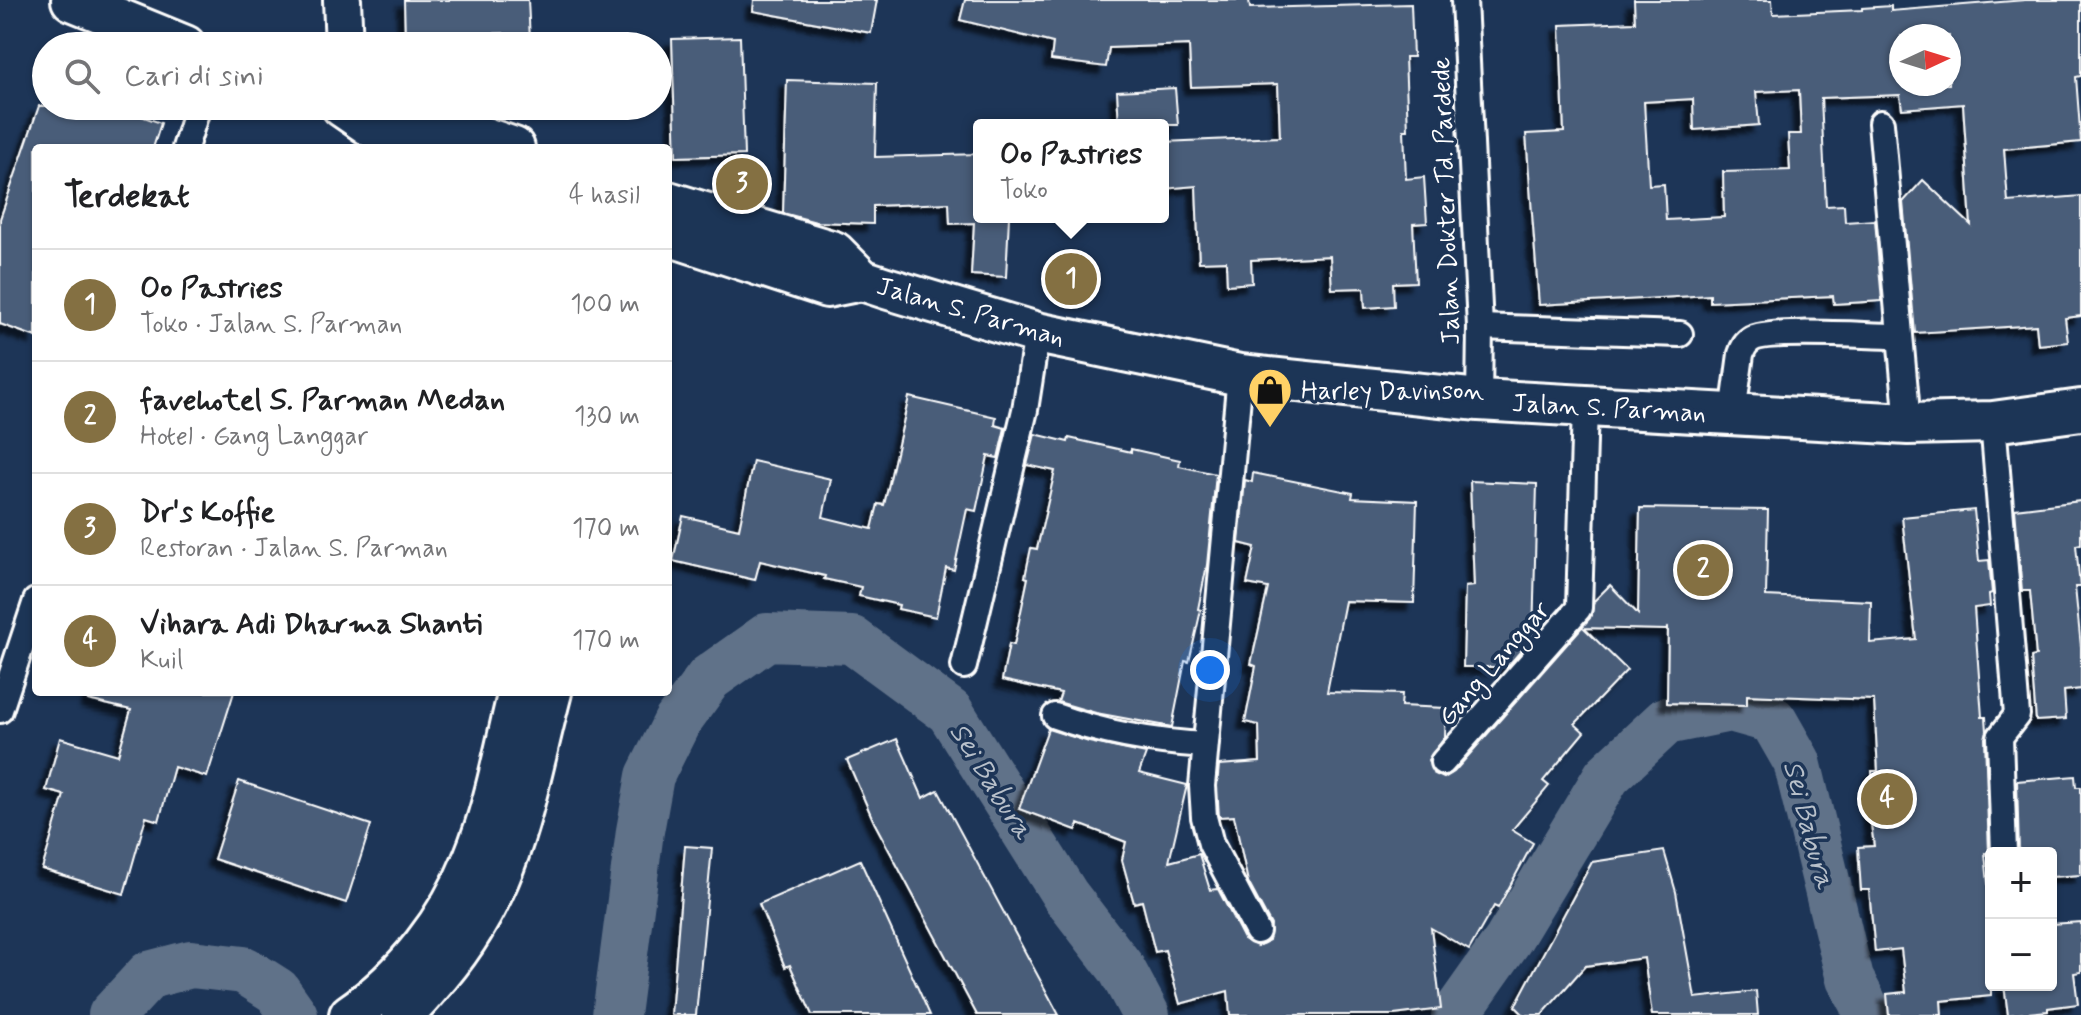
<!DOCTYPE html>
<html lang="id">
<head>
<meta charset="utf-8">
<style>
  :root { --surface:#fff; --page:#f6f6f6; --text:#202124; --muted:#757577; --line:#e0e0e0; --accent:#847042 }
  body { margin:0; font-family:Mynerve,sans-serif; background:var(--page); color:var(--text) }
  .controls { position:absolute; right:24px; bottom:24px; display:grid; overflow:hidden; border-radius:8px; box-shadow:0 2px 6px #0004 }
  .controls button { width:72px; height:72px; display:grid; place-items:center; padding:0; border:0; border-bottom:2px solid var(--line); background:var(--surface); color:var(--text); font:40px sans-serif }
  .compass { position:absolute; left:1889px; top:24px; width:72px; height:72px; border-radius:50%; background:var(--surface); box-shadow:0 2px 6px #0004; rotate:86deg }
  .you { position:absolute; left:1210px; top:670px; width:28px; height:28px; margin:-20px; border:6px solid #fff; border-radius:50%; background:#1a73e8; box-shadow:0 0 0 12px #1a73e833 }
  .badge { display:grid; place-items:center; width:52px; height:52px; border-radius:50%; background:var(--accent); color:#fff; font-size:26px; font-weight:700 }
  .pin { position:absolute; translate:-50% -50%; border:4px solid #fff; box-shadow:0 2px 8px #0006 }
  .popup { position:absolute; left:973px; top:119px; width:196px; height:104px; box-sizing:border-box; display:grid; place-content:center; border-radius:8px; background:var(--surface); filter:drop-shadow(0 2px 6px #0005); font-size:26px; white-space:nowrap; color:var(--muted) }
  .popup b { font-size:30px; color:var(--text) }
  .popup::after { content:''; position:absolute; left:50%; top:100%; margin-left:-16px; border:16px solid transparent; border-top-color:var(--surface) }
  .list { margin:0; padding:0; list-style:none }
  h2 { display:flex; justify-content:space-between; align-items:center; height:104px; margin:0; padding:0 32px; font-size:34px }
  h2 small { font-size:26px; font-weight:400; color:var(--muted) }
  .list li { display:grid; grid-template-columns:52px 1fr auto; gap:24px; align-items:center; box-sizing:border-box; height:112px; padding:0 32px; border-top:2px solid var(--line) }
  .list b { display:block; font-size:30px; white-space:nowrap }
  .list p { margin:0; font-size:26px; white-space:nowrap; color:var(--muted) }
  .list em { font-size:26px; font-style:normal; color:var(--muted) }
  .icon { flex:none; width:44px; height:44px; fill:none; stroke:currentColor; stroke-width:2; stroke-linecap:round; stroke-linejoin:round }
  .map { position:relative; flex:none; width:2081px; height:1015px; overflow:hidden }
  .search { position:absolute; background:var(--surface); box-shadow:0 2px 6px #0004; left:32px; top:32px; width:640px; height:88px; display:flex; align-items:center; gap:20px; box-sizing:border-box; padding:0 28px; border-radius:44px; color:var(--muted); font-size:30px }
  .panel { position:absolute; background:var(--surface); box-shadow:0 2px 6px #0004; left:32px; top:144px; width:640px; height:552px; border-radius:8px }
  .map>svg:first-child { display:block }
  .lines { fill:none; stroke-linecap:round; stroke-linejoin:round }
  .river { stroke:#617289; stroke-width:48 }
  .building { fill:#4a5d79; stroke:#fff; stroke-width:2; fill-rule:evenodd; filter:url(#shadow) }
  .street-casing { stroke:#fff; stroke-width:30 }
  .secondary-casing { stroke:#fff; stroke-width:42 }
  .primary-casing { stroke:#fff; stroke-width:46 }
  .street { stroke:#1d3557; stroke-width:24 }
  .secondary { stroke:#1d3557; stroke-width:36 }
  .primary { stroke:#1d3557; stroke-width:40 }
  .labels { text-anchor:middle; stroke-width:7; stroke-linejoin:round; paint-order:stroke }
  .street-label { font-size:26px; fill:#fff; stroke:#1d3557 }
  .poi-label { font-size:26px; fill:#fff; stroke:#1d3557; text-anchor:start }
  .water-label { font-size:28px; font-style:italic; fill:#b8c0ca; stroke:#1d3557 }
</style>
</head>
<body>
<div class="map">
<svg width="2081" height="1015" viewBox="0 0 2081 1015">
  <defs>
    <filter id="shadow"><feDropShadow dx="-7" dy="7" stdDeviation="2" flood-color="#0009"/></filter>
  </defs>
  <rect width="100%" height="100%" fill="#1d3557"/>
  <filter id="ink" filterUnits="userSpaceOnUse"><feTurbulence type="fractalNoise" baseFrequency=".0125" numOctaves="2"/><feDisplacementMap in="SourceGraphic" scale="16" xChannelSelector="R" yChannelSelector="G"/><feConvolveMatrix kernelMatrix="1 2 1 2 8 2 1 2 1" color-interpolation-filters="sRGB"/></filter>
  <g filter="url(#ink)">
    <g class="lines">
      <!-- river -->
      <g class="river">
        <polyline points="112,1015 149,975 191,964 244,970 277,991 294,1015"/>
        <polyline points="616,1015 640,831 650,776 677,722 709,678 767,637 852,640 950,712 1065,895 1121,968 1146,1015"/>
        <polyline points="1455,1015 1508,940 1607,776 1666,721 1730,708 1773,720 1797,762 1850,979 1869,1015"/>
      </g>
    </g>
    <!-- building -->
    <g class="building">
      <polygon points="404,0 528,0 530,40 503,41 503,33 405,37"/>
      <polygon points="754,0 877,0 871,33 753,11"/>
      <polygon points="965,0 1249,0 1250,8 1411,4 1413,57 1405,57 1408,130 1404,130 1406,179 1424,177 1427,223 1413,224 1416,282 1393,283 1394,306 1365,308 1364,288 1332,289 1330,256 1251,260 1252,283 1227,285 1226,261 1199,262 1196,186 1163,189 1163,142 1280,137 1278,84 1191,87 1189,45 1109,48 1106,67 1051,60 1053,43 960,20"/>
      <path d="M1634,0H1772L1773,14L1862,10V8L1891,6V11L2025,0H2081V76L2076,77L2081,142L2004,149L2008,202L2081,196V316L2065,318L2068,342L2038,345L2036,325L1915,333L1903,202L1923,180L1971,225L1963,104L1902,109L1900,95L1821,98L1826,206L1844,205L1845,222L1875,220L1882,301L1834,304L1833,296L1710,302V295L1539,305L1526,134L1564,132L1560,25L1635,22ZM1901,36H1949V84H1901ZM1799,90L1801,134H1788L1790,170L1723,172L1724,217L1666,220L1664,184L1649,185L1644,102L1693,99L1694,130L1759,125L1756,92Z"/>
      <polygon points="740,37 744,155 676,157 672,39"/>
      <polygon points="787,80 877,83 875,157 979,154 979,217 1009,217 1006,277 971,275 974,223 950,224 949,203 873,206 873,224 816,222 783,213"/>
      <polygon points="1175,88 1178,125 1119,125 1117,91"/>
      <polygon points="39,106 113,106 161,123 153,148 36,148 36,337 0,324 0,219"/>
      <polygon points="909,397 996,417 995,425 1005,428 998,458 988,456 976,511 967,509 954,570 946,568 936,617 898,609 899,605 859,596 861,587 824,579 825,576 760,561 755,580 673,561 683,516 739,529 753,461 831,479 823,517 872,529 878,504 884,505"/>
      <polygon points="1035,434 1068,442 1069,438 1131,452 1131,449 1180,460 1179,466 1216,474 1207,565 1198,609 1201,610 1189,662 1185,661 1172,727 1096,713 1058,702 1061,693 1002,680 1009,644 1014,645 1028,578 1025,577 1031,548 1037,549 1055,471 1027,465"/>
      <polygon points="1253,473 1353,493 1352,498 1417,501 1414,603 1345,601 1327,692 1402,694 1401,706 1446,708 1445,737 1428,760 1433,773 1444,778 1454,772 1590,618 1594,601 1610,585 1638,614 1640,508 1768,510 1766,596 1871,601 1870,643 1916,639 1902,517 1974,510 1979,561 1989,560 1992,593 1989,594 1990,606 1974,608 1982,717 1986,717 1987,731 1985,738 1989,853 1985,853 1991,914 1991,996 1941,1001 1942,1015 1889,1015 1887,994 1906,992 1901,949 1875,952 1869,890 1861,890 1858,847 1874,846 1869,809 1873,809 1872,771 1878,771 1874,700 1747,695 1747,705 1667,703 1668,628 1666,630 1584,628 1627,670 1575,724 1584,732 1543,781 1549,786 1512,830 1533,843 1498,908 1494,906 1469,950 1431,928 1441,1009 1394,1015 1230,1015 1228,991 1180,1004 1165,950 1155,952 1142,901 1134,903 1122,860 1126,842 1079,824 1076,830 1019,809 1048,729 1089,742 1146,754 1139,773 1187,785 1169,862 1199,854 1210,890 1218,889 1244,939 1257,946 1269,940 1271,925 1248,882 1234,816 1219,817 1217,786 1219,765 1260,762 1259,725 1245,722 1256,666 1251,664 1268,588 1247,584 1255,547 1239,543 1245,480 1252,482"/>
      <polygon points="1470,481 1537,484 1533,637 1507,667 1463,667 1465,587 1474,586"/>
      <polygon points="2081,501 2081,544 2076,545 2080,587 2075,587 2081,647 2081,689 2064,691 2066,719 2036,721 2031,657 2036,656 2030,591 2022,591 2015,509"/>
      <polygon points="89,692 234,692 207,777 174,767 159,821 146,817 124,894 42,869 64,795 46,790 60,738 118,755 131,710 88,700"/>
      <polygon points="897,739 923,798 938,790 1059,1015 977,1015 874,822 847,760"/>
      <polygon points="2075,776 2076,787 2081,787 2081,875 2051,877 2051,853 2019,853 2017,781"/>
      <polygon points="239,781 371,825 346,903 214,859"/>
      <polygon points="685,846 712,848 696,1015 671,1015"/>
      <polygon points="1664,851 1676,892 1695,998 1756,991 1758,1015 1652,1015 1644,958 1585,966 1542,1015 1524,1015 1515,1006 1592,862"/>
      <polygon points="860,860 930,1015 812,1015 790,965 785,967 759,904"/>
      <polygon points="2081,922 2081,972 2074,973 2078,1004 2048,1008 2048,1011 2008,1015 2004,985 2051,985 2051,924"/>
    </g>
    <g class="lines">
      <!-- street casing -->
      <g class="street-casing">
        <g id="street">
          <polyline points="1464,0 1480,327 1479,400"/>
          <polyline points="1881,123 1908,424"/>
          <polyline points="185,148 198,106"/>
          <polyline points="1480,327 1680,334"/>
          <polyline points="1240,375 1202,786 1204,817 1211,844 1257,931"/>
          <path d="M1733,414L1741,354C1743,348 1745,343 1752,339C1770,329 1872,336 1899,336"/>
          <polyline points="1993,422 2017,715 2000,737 2004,853"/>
          <polyline points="964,666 1025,410 1037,333"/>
          <polyline points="0,710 36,601"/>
          <path d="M1055,716C1105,734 1153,742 1205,745"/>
          <polyline points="1443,762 1579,608 1585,406"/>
        </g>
      </g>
      <!-- secondary casing -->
      <g class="secondary-casing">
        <polyline id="secondary" points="342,0 344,46"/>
      </g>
      <!-- primary casing -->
      <g class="primary-casing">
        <g id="primary">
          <polyline points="72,0 185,46"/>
          <polyline points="342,106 384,135 419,148"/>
          <polyline points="348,108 392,106 514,148"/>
          <polyline points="668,202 834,252 862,280 886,288 1037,333 1240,375 1479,400 1908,424 1993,422 2081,410"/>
          <polyline points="668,235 827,287 862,280"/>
          <path d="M350,1015C405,977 449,920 474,858C496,805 505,747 519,692"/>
          <path d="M403,1015C416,1003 428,988 440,974C514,886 523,799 551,692"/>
        </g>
      </g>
      <!-- street -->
      <use href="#street" class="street"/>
      <!-- secondary -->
      <use href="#secondary" class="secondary"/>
      <!-- primary -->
      <use href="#primary" class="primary"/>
    </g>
  </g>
  <!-- icons -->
  <defs>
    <g id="shop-pin" transform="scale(2.3)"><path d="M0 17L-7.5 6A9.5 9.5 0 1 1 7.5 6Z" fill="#ffd166" stroke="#1d3557"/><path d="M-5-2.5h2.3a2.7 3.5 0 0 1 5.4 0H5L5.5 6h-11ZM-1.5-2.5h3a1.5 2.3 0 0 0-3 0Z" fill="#111"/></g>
  </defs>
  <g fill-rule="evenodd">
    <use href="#shop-pin" x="1270" y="390"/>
  </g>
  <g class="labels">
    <!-- street labels -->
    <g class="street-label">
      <text transform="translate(1445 201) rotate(-92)" y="9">Jalan Dokter Td. Pardede</text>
      <text transform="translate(971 311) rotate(16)" y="9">Jalan S. Parman</text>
      <text transform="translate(1609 407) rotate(3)" y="9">Jalan S. Parman</text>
      <text transform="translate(1493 663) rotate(-49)" y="9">Gang Langgar</text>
    </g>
    <!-- poi labels -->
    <g class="poi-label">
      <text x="1301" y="399">Harley Davinson</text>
    </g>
    <!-- water labels -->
    <g class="water-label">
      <text transform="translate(992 780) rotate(58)" y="10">Sei Babura</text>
      <text transform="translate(1810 824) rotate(75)" y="10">Sei Babura</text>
    </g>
  </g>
</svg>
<div class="controls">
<button>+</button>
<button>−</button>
</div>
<svg class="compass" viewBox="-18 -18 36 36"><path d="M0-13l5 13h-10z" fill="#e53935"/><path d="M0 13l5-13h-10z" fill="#757577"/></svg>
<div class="you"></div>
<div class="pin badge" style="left:1071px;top:279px">1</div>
<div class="popup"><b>Oo Pastries</b>Toko</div>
<div class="pin badge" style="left:1703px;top:570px">2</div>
<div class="pin badge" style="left:742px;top:184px">3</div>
<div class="pin badge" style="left:1887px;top:799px">4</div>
<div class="search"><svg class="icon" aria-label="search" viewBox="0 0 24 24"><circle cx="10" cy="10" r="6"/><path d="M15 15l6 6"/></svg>Cari di sini</div>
<section class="panel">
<h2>Terdekat<small>4 hasil</small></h2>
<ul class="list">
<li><span class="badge">1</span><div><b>Oo Pastries</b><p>Toko · Jalan S. Parman</p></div><em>100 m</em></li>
<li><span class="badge">2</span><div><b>favehotel S. Parman Medan</b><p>Hotel · Gang Langgar</p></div><em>130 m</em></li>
<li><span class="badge">3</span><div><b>Dr's Koffie</b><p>Restoran · Jalan S. Parman</p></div><em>170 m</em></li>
<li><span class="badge">4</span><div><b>Vihara Adi Dharma Shanti</b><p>Kuil</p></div><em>170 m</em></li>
</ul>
</section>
</div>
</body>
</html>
